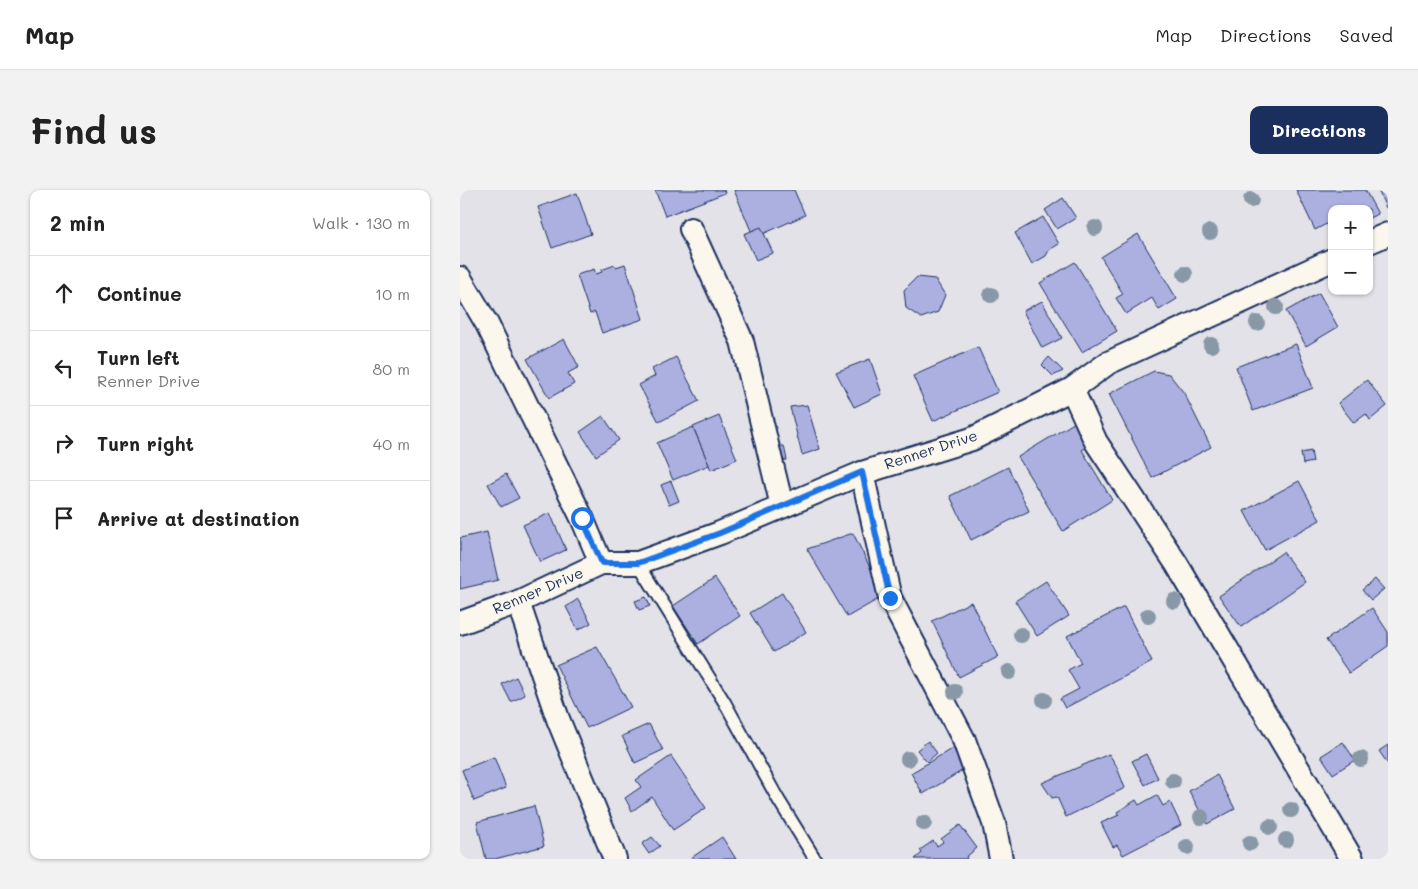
<!DOCTYPE html>
<html lang="en">
<head>
<meta charset="utf-8">
<style>
  :root { --surface:#fff; --page:#f2f2f2; --text:#222; --muted:#767676; --line:#e0e0e0; --accent:#1b2f5e }
  body { margin:0; font-family:Mali,sans-serif; background:var(--page); color:var(--text) }
  .controls { position:absolute; right:15px; top:15px; display:grid; overflow:hidden; border-radius:10px; box-shadow:0 1px 4px #0004 }
  .controls button { width:45px; height:45px; display:grid; place-items:center; padding:0; border:0; border-bottom:1px solid var(--line); background:var(--surface); color:var(--text); font:25px sans-serif }
  .stop { position:absolute; width:15px; height:15px; margin:-11px; border:4px solid #1a73e8; border-radius:50%; background:#fff }
  .stop.end { background:#1a73e8; border-color:#fff; box-shadow:0 1px 5px #0008 }
  .list { margin:0; padding:0; list-style:none }
  h2 { display:flex; justify-content:space-between; align-items:center; height:65px; margin:0; padding:0 20px; font-size:21px }
  h2 small { font-size:16px; font-weight:400; color:var(--muted) }
  .list li { display:grid; grid-template-columns:32px 1fr auto; gap:15px; align-items:center; box-sizing:border-box; height:75px; padding:0 20px; border-top:1px solid var(--line) }
  .list b { display:block; font-size:19px; white-space:nowrap }
  .list p { margin:0; font-size:16px; white-space:nowrap; color:var(--muted) }
  .list em { font-size:16px; font-style:normal; color:var(--muted) }
  .icon { flex:none; width:28px; height:28px; fill:none; stroke:currentColor; stroke-width:2; stroke-linecap:round; stroke-linejoin:round }
  .map { position:relative; flex:none; width:928px; height:669px; overflow:hidden; border-radius:10px }
  header { display:flex; align-items:center; gap:30px; box-sizing:border-box; height:70px; padding:0 25px; background:var(--surface); border-bottom:1px solid var(--line) }
  header strong { font-size:24px }
  nav { display:flex; gap:28px; margin-inline-start:auto; font-size:18px }
  .intro { display:flex; align-items:center; justify-content:space-between; box-sizing:border-box; height:120px; padding:0 30px }
  h1 { margin:0; font-size:35px }
  .button { padding:12px 22px; border-radius:10px; background:var(--accent); color:#fff; font-size:18px; font-weight:700 }
  main { display:flex; gap:30px; padding:0 30px }
  aside { flex:1; background:var(--surface); border-radius:10px; box-shadow:0 1px 4px #0004 }
  .map>svg:first-child { display:block }
  .building { fill:#acb0e1; stroke:#1b2f5e }
  .lines { fill:none; stroke-linecap:round; stroke-linejoin:round }
  .lane-casing { stroke:#1b2f5e; stroke-width:15 }
  .street-casing { stroke:#1b2f5e; stroke-width:26 }
  .lane { stroke:#fbf7ec; stroke-width:11 }
  .street { stroke:#fbf7ec; stroke-width:22 }
  .tree { fill:#8898a7 }
  .route { stroke:#1a73e8; stroke-width:6 }
  .labels { text-anchor:middle; stroke-width:4.5; stroke-linejoin:round; paint-order:stroke }
  .street-label { font-size:15px; fill:#1b2f5e; stroke:#fbf7ec }
</style>
</head>
<body>
<header>
<strong>Map</strong>
<nav><a>Map</a><a>Directions</a><a>Saved</a></nav>
</header>
<div class="intro"><h1>Find us</h1><a class="button">Directions</a></div>
<main>
<aside>
<h2>2 min<small>Walk · 130 m</small></h2>
<ul class="list">
<li><svg class="icon" aria-label="ahead" viewBox="0 0 24 24"><path d="M12 20V5M6 11l6-6 6 6"/></svg><div><b>Continue</b></div><em>10 m</em></li>
<li><svg class="icon" aria-label="left" viewBox="0 0 24 24"><path d="M17 20v-9H6M10 6l-5 5 5 5"/></svg><div><b>Turn left</b><p>Renner Drive</p></div><em>80 m</em></li>
<li><svg class="icon" aria-label="right" viewBox="0 0 24 24"><path d="M7 20v-9h11M14 6l5 5-5 5"/></svg><div><b>Turn right</b></div><em>40 m</em></li>
<li><svg class="icon" aria-label="arrive" viewBox="0 0 24 24"><path d="M6 21V4h12l-3 4 3 4H6"/></svg><div><b>Arrive at destination</b></div></li>
</ul>
</aside>
<div class="map">
<svg width="928" height="669" viewBox="0 0 928 669">
  <rect width="100%" height="100%" fill="#e3e2e9"/>
  <filter id="ink" filterUnits="userSpaceOnUse"><feTurbulence type="fractalNoise" baseFrequency=".02" numOctaves="2"/><feDisplacementMap in="SourceGraphic" scale="10" xChannelSelector="R" yChannelSelector="G"/><feConvolveMatrix kernelMatrix="1 2 1 2 8 2 1 2 1" color-interpolation-filters="sRGB"/></filter>
  <g filter="url(#ink)">
    <!-- building -->
    <g class="building">
      <polygon points="195,0 264,0 265,3 205,26"/>
      <polygon points="274,0 334,0 345,25 294,48"/>
      <polygon points="836,0 905,0 918,24 909,28 909,19 872,19 872,31 855,40"/>
      <polygon points="918,0 928,0 928,17 926,18"/>
      <polygon points="117,3 131,44 92,58 78,17"/>
      <polygon points="603,8 616,28 597,39 585,20"/>
      <polygon points="583,27 599,54 589,60 586,66 572,74 555,43"/>
      <polygon points="301,37 313,63 296,70 284,44"/>
      <polygon points="678,44 717,109 699,120 692,108 666,124 656,108 663,104 641,67"/>
      <polygon points="615,72 657,141 622,162 580,93"/>
      <polygon points="165,74 183,129 142,143 135,122 130,124 117,85 134,79 136,84 142,82 141,80 155,75 156,77"/>
      <polygon points="457,87 475,89 485,105 478,122 461,128 446,118 444,100"/>
      <polygon points="859,103 878,137 846,156 826,121"/>
      <polygon points="582,111 602,148 582,158 563,121"/>
      <polygon points="104,149 119,177 108,183 114,194 89,208 67,169"/>
      <polygon points="836,154 853,198 793,221 776,177"/>
      <polygon points="518,157 538,202 473,231 453,186"/>
      <polygon points="216,167 239,211 199,232 179,195 195,186 192,179"/>
      <polygon points="589,167 603,181 593,186 582,175"/>
      <polygon points="410,169 422,204 394,217 376,182"/>
      <polygon points="694,181 709,184 724,203 751,257 692,288 649,204"/>
      <polygon points="907,190 927,216 910,230 906,224 894,233 878,213"/>
      <polygon points="347,215 360,259 342,265 330,217"/>
      <polygon points="143,226 159,250 136,266 120,242"/>
      <polygon points="259,226 277,269 251,280 233,237"/>
      <polygon points="617,231 631,254 622,260 652,310 603,341 558,267"/>
      <polygon points="233,237 249,275 213,290 197,253"/>
      <polygon points="311,256 324,256 327,270 314,272"/>
      <polygon points="851,261 853,272 843,274 841,263"/>
      <polygon points="548,277 569,321 511,350 490,306"/>
      <polygon points="46,284 59,308 41,317 28,294"/>
      <polygon points="211,291 219,311 209,315 201,295"/>
      <polygon points="839,291 860,330 805,360 784,321"/>
      <polygon points="90,323 106,360 80,372 63,335"/>
      <polygon points="27,342 38,390 0,399 0,348"/>
      <polygon points="393,343 424,406 387,427 347,359"/>
      <polygon points="823,362 845,392 781,437 759,406"/>
      <polygon points="255,388 280,426 238,454 213,416"/>
      <polygon points="915,389 924,399 911,410 902,400"/>
      <polygon points="586,391 609,426 577,446 555,411"/>
      <polygon points="322,403 346,442 314,462 290,423"/>
      <polygon points="186,407 190,416 179,420 175,411"/>
      <polygon points="118,409 131,433 118,440 106,417"/>
      <polygon points="511,412 538,467 499,487 472,431"/>
      <polygon points="664,417 692,472 605,518 600,509 619,499 608,480 621,473 607,446"/>
      <polygon points="912,418 928,442 928,456 889,483 866,450"/>
      <polygon points="137,457 171,517 127,538 96,475"/>
      <polygon points="56,487 65,505 51,512 42,494"/>
      <polygon points="189,534 203,560 175,573 162,546"/>
      <polygon points="468,551 477,563 467,572 457,560"/>
      <polygon points="883,552 895,570 873,584 861,566"/>
      <polygon points="928,555 928,574 919,561"/>
      <polygon points="493,558 505,579 463,604 451,583"/>
      <polygon points="649,564 656,575 665,598 606,627 597,607 592,608 582,593"/>
      <polygon points="686,564 698,588 685,595 672,571"/>
      <polygon points="211,566 246,618 213,640 192,607 172,621 165,608 181,597 176,590"/>
      <polygon points="34,567 46,598 14,611 2,580"/>
      <polygon points="757,585 775,619 747,634 729,601"/>
      <polygon points="697,605 703,616 710,612 721,635 663,665 657,655 653,657 641,633 659,625 657,622 676,610 679,615"/>
      <polygon points="74,616 84,656 35,669 26,669 17,632"/>
      <polygon points="500,635 517,658 506,667 507,669 455,669 462,663 460,660 473,651 477,656 483,652 481,649"/>
      <polygon points="192,647 200,656 189,664 182,654"/>
      <polygon points="262,647 276,669 231,669 231,668"/>
    </g>
    <g class="lines">
      <!-- lane casing -->
      <g class="lane-casing">
        <polyline id="lane" points="178,373 265,513 318,609 355,669"/>
      </g>
      <!-- street casing -->
      <g class="street-casing">
        <g id="street">
          <polyline points="231,39 282,151 322,316"/>
          <polyline points="909,52 928,44"/>
          <polyline points="0,88 27,134 122,328 141,373"/>
          <polyline points="612,199 636,252 716,373 892,669"/>
          <polyline points="402,283 430,408 504,550 534,633 541,669"/>
          <polyline points="58,412 98,529 155,669"/>
          <polyline points="0,433 58,412 141,373 178,373 260,343 402,283 512,249 612,199 648,173 872,70"/>
        </g>
      </g>
      <!-- lane -->
      <use href="#lane" class="lane"/>
      <!-- street -->
      <use href="#street" class="street"/>
    </g>
    <!-- trees -->
    <g class="tree">
      <circle cx="791" cy="10" r="8"/>
      <circle cx="635" cy="38" r="8"/>
      <circle cx="750" cy="42" r="8"/>
      <circle cx="725" cy="84" r="8"/>
      <circle cx="531" cy="105" r="8"/>
      <circle cx="816" cy="117" r="8"/>
      <circle cx="797" cy="133" r="8"/>
      <circle cx="751" cy="155" r="8"/>
      <circle cx="714" cy="411" r="8"/>
      <circle cx="688" cy="426" r="8"/>
      <circle cx="561" cy="445" r="8"/>
      <circle cx="549" cy="482" r="8"/>
      <circle cx="495" cy="502" r="8"/>
      <circle cx="584" cy="510" r="8"/>
      <circle cx="448" cy="569" r="8"/>
      <circle cx="901" cy="569" r="8"/>
      <circle cx="713" cy="591" r="8"/>
      <circle cx="831" cy="620" r="8"/>
      <circle cx="741" cy="627" r="8"/>
      <circle cx="464" cy="633" r="8"/>
      <circle cx="810" cy="637" r="8"/>
      <circle cx="826" cy="650" r="8"/>
      <circle cx="790" cy="653" r="8"/>
      <circle cx="727" cy="657" r="8"/>
    </g>
  </g>
  <g class="lines" filter="url(#ink)">
    <!-- route -->
    <polyline class="route" points="122,328 142,373 178,373 260,343 402,282 430,408"/>
  </g>
  <g class="labels">
    <!-- street labels -->
    <g class="street-label">
      <text transform="translate(471 260) rotate(-18)" y="5">Renner Drive</text>
      <text transform="translate(78 401) rotate(-23)" y="5">Renner Drive</text>
    </g>
  </g>
</svg>
<div class="controls">
<button>+</button>
<button>−</button>
</div>
<div class="stop" style="left:122px;top:328px"></div>
<div class="stop end" style="left:430px;top:408px"></div>
</div>
</main>
</body>
</html>
